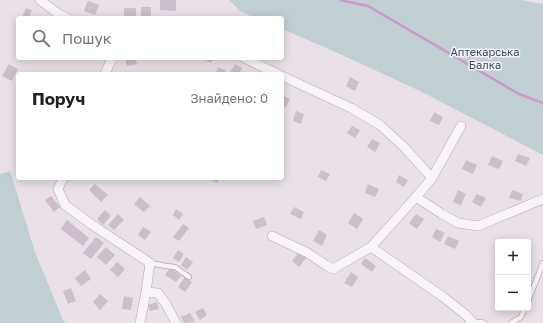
<!DOCTYPE html>
<html lang="uk">
<head>
<meta charset="utf-8">
<style>
  :root { --surface:#fff; --page:#f2f2f2; --text:#202124; --muted:#757577; --line:#e0e0e0 }
  body { margin:0; font-family:"Golos Text",sans-serif; background:var(--page); color:var(--text) }
  .controls { position:absolute; right:12px; bottom:12px; display:grid; overflow:hidden; border-radius:4px; box-shadow:0 2px 10px #0003 }
  .controls button { width:36px; height:36px; display:grid; place-items:center; padding:0; border:0; border-bottom:1px solid var(--line); background:var(--surface); color:var(--text); font:20px sans-serif }
  .list { margin:0; padding:0; list-style:none }
  h2 { display:flex; justify-content:space-between; align-items:center; height:52px; margin:0; padding:0 16px; font-size:17px }
  h2 small { font-size:13px; font-weight:400; color:var(--muted) }
  .icon { flex:none; width:22px; height:22px; fill:none; stroke:currentColor; stroke-width:2; stroke-linecap:round; stroke-linejoin:round }
  .map { position:relative; flex:none; width:543px; height:323px; overflow:hidden }
  .search { position:absolute; background:var(--surface); box-shadow:0 2px 10px #0003; left:16px; top:16px; width:268px; height:44px; display:flex; align-items:center; gap:10px; box-sizing:border-box; padding:0 14px; border-radius:4px; color:var(--muted); font-size:15px }
  .panel { position:absolute; background:var(--surface); box-shadow:0 2px 10px #0003; left:16px; top:72px; width:268px; height:108px; border-radius:4px }
  .map>svg:first-child { display:block }
  .green { fill:#c1cfd3 }
  .lines { fill:none; stroke-linecap:round; stroke-linejoin:round }
  .stream { stroke:#c99bc9; stroke-width:2.5 }
  .building { fill:#ccbeca }
  .lane-casing { stroke:#b7a9b5; stroke-width:6 }
  .street-casing { stroke:#b7a9b5; stroke-width:10 }
  .lane { stroke:#f8f3f7; stroke-width:4.5 }
  .street { stroke:#f8f3f7; stroke-width:9 }
  .labels { text-anchor:middle; stroke-width:3; stroke-linejoin:round; paint-order:stroke }
  .park-label { font-size:11px; fill:#36515d; stroke:#f7f0f6 }
</style>
</head>
<body>
<div class="map">
<svg width="543" height="323" viewBox="0 0 543 323">
  <rect width="100%" height="100%" fill="#e9e0e8"/>
  <!-- green -->
  <g class="green">
    <polygon points="229,0 521,0 543,4 543,155 420,91 331,50 282,29 282,18 255,18 240,11"/>
    <polygon points="10,171 35,252 63,320 66,323 0,323 0,174"/>
  </g>
  <g class="lines">
    <!-- stream -->
    <polyline class="stream" points="340,0 368,6 519,94 543,103"/>
  </g>
  <!-- building -->
  <g class="building">
    <polygon points="160,0 176,0 176,11 160,10"/>
    <polygon points="88,1 99,5 95,15 84,11"/>
    <rect x="141" y="7" width="10" height="11"/>
    <polygon points="26,8 32,10 29,18 22,18"/>
    <rect x="124" y="8" width="12" height="10"/>
    <polygon points="125,58 135,58 137,64 127,66"/>
    <polygon points="202,58 213,58 211,63 202,59"/>
    <polygon points="9,64 18,69 12,81 2,76"/>
    <polygon points="235,64 242,68 239,74 229,74"/>
    <polygon points="218,67 226,70 224,74 215,74"/>
    <polygon points="350,77 359,82 355,91 346,86"/>
    <polygon points="282,95 290,99 285,108 282,106"/>
    <polygon points="296,111 304,114 301,124 293,121"/>
    <polygon points="434,112 443,117 439,125 430,121"/>
    <polygon points="352,126 360,130 355,138 347,133"/>
    <polygon points="372,139 380,143 375,152 367,147"/>
    <polygon points="518,154 530,158 526,166 515,161"/>
    <polygon points="492,156 503,161 499,169 488,165"/>
    <polygon points="466,160 477,165 473,174 462,169"/>
    <polygon points="321,170 330,174 326,181 318,177"/>
    <polygon points="399,175 408,180 404,187 396,182"/>
    <polygon points="207,178 220,178 217,183"/>
    <polygon points="95,184 108,195 101,202 89,190"/>
    <polygon points="368,184 379,189 375,197 365,193"/>
    <polygon points="458,190 466,194 461,205 453,202"/>
    <polygon points="512,190 523,194 521,201 509,198"/>
    <polygon points="477,194 486,198 481,207 472,202"/>
    <polygon points="51,196 60,207 54,212 45,200"/>
    <polygon points="140,197 150,206 144,212 134,204"/>
    <polygon points="294,207 304,212 301,219 290,214"/>
    <polygon points="176,209 183,214 179,220 173,215"/>
    <polygon points="105,210 111,216 103,225 97,219"/>
    <polygon points="354,213 363,219 357,229 348,223"/>
    <polygon points="118,214 124,220 114,230 108,225"/>
    <polygon points="416,214 424,219 417,229 409,223"/>
    <polygon points="264,217 267,225 256,229 253,221"/>
    <polygon points="67,220 89,238 83,246 61,229"/>
    <polygon points="183,224 189,228 179,241 173,237"/>
    <polygon points="143,227 151,232 145,240 138,235"/>
    <polygon points="436,229 445,233 440,242 432,237"/>
    <polygon points="319,230 327,235 322,246 313,241"/>
    <polygon points="448,236 459,241 455,249 444,244"/>
    <polygon points="96,237 104,243 91,259 83,253"/>
    <polygon points="106,247 115,255 106,265 97,257"/>
    <polygon points="178,250 184,254 179,262 173,258"/>
    <polygon points="299,252 306,258 299,267 292,261"/>
    <polygon points="186,257 193,262 187,270 181,265"/>
    <polygon points="365,258 376,266 372,272 361,264"/>
    <polygon points="117,262 125,269 118,277 110,270"/>
    <polygon points="170,268 181,276 176,282 165,275"/>
    <polygon points="85,270 91,279 81,286 75,278"/>
    <polygon points="351,272 358,277 352,287 344,283"/>
    <polygon points="185,277 192,282 185,292 178,287"/>
    <polygon points="71,288 76,301 68,304 63,291"/>
    <polygon points="100,294 108,301 100,310 93,302"/>
    <polygon points="124,296 133,298 131,310 122,309"/>
    <polygon points="157,302 159,309 150,311 148,305"/>
    <polygon points="203,308 207,315 200,320 195,312"/>
    <polygon points="190,313 195,322 184,323 181,317"/>
  </g>
  <g class="lines">
    <!-- lane casing -->
    <g class="lane-casing">
      <g id="lane">
        <polyline points="150,263 166,266 175,267 189,277"/>
        <polyline points="528,301 543,263"/>
        <polyline points="473,323 481,322 484,323"/>
        <polyline points="511,323 521,317 525,308"/>
      </g>
    </g>
    <!-- street casing -->
    <g class="street-casing">
      <g id="street">
        <polyline points="40,0 60,15 67,18"/>
        <polyline points="244,58 278,74"/>
        <polyline points="105,74 112,58"/>
        <polyline points="282,76 351,108 380,125 404,147 432,178"/>
        <polyline points="63,178 58,189 65,205 91,224 150,263 146,292 158,293 166,304 176,323"/>
        <polyline points="416,197 442,214 458,223 478,226 543,199"/>
        <polyline points="272,236 306,252 326,265 333,269 371,247 416,197 432,178 461,126"/>
        <polyline points="371,247 442,296 466,315 473,323"/>
        <polyline points="140,323 146,292"/>
      </g>
    </g>
    <!-- lane -->
    <use href="#lane" class="lane"/>
    <!-- street -->
    <use href="#street" class="street"/>
  </g>
  <g class="labels">
    <!-- park labels -->
    <g class="park-label">
      <text x="485" y="56">Аптекарська<tspan x="485" dy="13">Балка</tspan></text>
    </g>
  </g>
</svg>
<div class="controls">
<button>+</button>
<button>−</button>
</div>
<div class="search"><svg class="icon" aria-label="search" viewBox="0 0 24 24"><circle cx="10" cy="10" r="6"/><path d="M15 15l6 6"/></svg>Пошук</div>
<section class="panel">
<h2>Поруч<small>Знайдено: 0</small></h2>
<ul class="list">
</ul>
</section>
</div>
</body>
</html>
